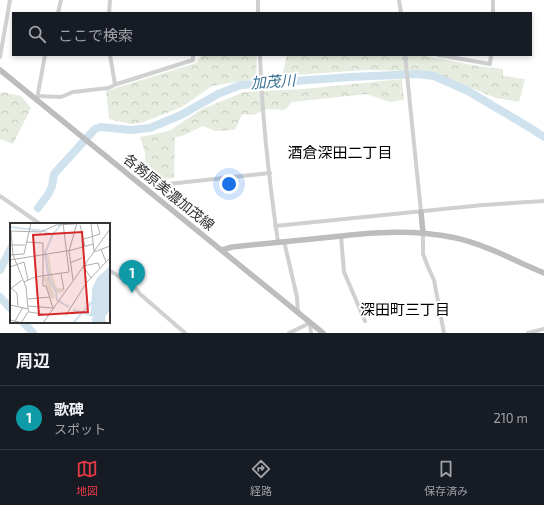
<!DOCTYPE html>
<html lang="ja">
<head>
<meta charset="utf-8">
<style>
  :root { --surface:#171b24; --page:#242831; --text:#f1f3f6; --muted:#9ea1a6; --line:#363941; --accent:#e63946 }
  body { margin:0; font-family:"Exo 2","Noto Sans JP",sans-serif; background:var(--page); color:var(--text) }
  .you { position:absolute; left:229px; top:184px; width:14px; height:14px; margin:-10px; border:3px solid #fff; border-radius:50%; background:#1a73e8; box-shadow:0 0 0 6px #1a73e833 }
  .badge { display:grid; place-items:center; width:26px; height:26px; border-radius:50%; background:var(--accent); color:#fff; font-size:13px; font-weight:700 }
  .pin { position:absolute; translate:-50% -33px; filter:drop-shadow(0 1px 2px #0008) }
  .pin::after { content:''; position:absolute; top:21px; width:14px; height:12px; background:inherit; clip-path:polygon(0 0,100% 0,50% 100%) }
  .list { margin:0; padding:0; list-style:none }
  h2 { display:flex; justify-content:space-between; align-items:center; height:52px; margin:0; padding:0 16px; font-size:17px }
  h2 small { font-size:13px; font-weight:400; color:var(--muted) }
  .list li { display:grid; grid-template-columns:26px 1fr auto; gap:12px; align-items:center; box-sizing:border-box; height:64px; padding:0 16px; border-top:1px solid var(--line) }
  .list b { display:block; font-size:15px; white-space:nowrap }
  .list p { margin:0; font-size:13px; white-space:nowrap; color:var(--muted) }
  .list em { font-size:13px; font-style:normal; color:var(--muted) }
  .icon { flex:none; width:22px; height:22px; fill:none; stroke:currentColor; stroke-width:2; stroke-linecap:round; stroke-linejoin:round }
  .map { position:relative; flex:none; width:544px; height:333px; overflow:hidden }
  .search { position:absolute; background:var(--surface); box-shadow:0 2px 6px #0003; left:12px; right:12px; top:12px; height:44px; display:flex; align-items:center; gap:10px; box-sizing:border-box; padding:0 14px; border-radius:0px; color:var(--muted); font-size:15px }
  .sheet { height:116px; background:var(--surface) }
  nav { display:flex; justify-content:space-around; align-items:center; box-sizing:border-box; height:56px; border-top:1px solid var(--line); background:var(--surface); font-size:11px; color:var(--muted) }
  nav a { display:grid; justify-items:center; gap:2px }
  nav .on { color:var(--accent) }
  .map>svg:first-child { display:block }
  .forest { fill:url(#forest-crowns) }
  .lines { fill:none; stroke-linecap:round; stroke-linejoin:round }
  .river { stroke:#cfe2ee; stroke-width:8 }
  .street { stroke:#d0d0d0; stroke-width:4 }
  .secondary { stroke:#bdbdbd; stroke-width:5.5 }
  .labels { text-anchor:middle; stroke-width:4; stroke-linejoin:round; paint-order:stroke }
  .street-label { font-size:14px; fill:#333; stroke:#fff }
  .water-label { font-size:15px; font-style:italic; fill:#3f7597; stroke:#fff }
  .neighbourhood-label { font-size:15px; fill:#000; stroke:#fff }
  .inset-river { fill:none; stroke:#cfe2ee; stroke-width:2 }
  .inset-road { fill:none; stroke:#adadad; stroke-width:1 }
  .view { fill:#d62828; fill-opacity:0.15; stroke:#d62828; stroke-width:2 }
  .inset-edge { fill:none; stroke:#333; stroke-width:2 }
</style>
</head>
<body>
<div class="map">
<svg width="544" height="333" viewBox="0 0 544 333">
  <defs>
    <pattern id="forest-crowns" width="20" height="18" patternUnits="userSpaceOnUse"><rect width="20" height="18" fill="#e6ecdf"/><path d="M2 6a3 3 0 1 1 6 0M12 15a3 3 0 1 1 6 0" fill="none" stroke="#c6cbc0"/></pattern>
  </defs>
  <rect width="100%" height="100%" fill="#fff"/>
  <!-- forest -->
  <g class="forest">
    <polygon points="202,55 257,55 256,79 212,86 182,107 141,123 130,124 109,119 106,91 196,63"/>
    <polygon points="287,55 421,55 477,66 503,69 503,76 525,79 519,102 496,98 447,78 416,71 366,70 282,76"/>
    <polygon points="402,79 404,100 390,102 367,94 292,102 285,110 267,109 253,115 242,114 235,130 215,131 203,126 182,136 175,137 174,178 146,181 145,153 140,137 169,131 202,109 244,92 304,89"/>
    <polygon points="2,92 21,96 31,108 13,144 0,139 0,94"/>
  </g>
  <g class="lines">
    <!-- river -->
    <g class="river">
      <polyline points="38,208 49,193 52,186 54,174 95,129 101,127 131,130 150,128 181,115 218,94 241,85 351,77 418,74 434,76 468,91 532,129 544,137"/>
      <polyline points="0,270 11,248"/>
      <polyline points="0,297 11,309"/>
      <polyline points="23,322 33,333"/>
    </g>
    <!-- street -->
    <g class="street">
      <polyline points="258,0 258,13"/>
      <polyline points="399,0 401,13"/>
      <polyline points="58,13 61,0"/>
      <polyline points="109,13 110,0"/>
      <polyline points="493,13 493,0"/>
      <polyline points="110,55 115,84"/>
      <path d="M260,55C262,117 269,180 278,242"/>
      <polyline points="405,55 421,212"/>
      <polyline points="438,55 490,64 491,55"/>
      <polyline points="0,57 10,0"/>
      <polyline points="38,96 61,97 73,92 108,88 117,84 193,60 193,55"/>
      <polyline points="37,99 45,55"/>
      <polyline points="159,185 270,173"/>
      <polyline points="0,196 40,224"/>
      <polyline points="275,226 483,205 544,201"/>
      <polyline points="423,233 423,254 428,267 434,280 444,333"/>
      <polyline points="341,236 344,272 365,321"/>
      <polyline points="284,241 297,297 298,313"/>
      <polyline points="109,270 134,286 140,294 185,333"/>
      <polyline points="289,333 310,323 311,333"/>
      <polyline points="528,333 544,329"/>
    </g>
    <!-- secondary -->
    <g class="secondary">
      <polyline points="0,70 323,333"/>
      <polyline points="421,212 423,233"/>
      <path d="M222,250L232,247C265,244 299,240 332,237C375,232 414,229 456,238C487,245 515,261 544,273"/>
    </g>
  </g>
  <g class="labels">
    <!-- street labels -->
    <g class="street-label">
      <text transform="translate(169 192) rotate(39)" y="5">各務原美濃加茂線</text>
    </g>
    <!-- water labels -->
    <g class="water-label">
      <text transform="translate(273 82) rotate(-4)" y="5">加茂川</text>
    </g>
    <!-- neighbourhood labels -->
    <g class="neighbourhood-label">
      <text x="340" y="158">酒倉深田二丁目</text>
      <text x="405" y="315">深田町三丁目</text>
    </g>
  </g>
  <!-- overview -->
  <g transform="translate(10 223)">
    <rect width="100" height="100" fill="#fff"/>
    <path d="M36,32H39L41,48L47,65H53L54,69L47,70L40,55ZM33,54H38L45,75L41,76Z" fill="#e6ecdf"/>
    <path d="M100,43V87L95,94L96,100H84L81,96L84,95L79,92L81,88L82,66L87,55Z" fill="#cfe2ee"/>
    <path class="inset-river" d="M52,0L42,13L35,30L39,56L46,69L47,77L59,84M0,4L34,8L42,12M63,87L81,92M63,100L83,78"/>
    <path class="inset-road" d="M53,0L59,49M81,0L84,28M70,2L75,23M0,8L31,9L46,2L79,0M1,8L3,32L16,64L18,86M74,16L90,11L87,0M16,19L33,20V63H36L43,85M24,20L27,71M0,22H15M91,26L96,39M84,29L100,23M0,32L14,31L21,0M0,37L62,27L83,21M60,40L72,35M0,44L14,39L18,57M51,51L54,67M81,55L73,43L88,40L90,45M63,57L59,28L67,0M14,59L25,54L59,49M1,65L7,70L8,83M0,66L12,57M18,76L40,74M0,82L18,86L19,89L39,92M18,83L43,85M56,92L77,59L100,35M0,97L13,100M5,98L13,84M11,100L18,89M33,100L100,6"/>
    <path class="view" d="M72,9L78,89L29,92L23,12Z"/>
    <rect width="100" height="100" class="inset-edge"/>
  </g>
</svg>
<div class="you"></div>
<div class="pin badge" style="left:132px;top:293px;background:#0f9aa8">1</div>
<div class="search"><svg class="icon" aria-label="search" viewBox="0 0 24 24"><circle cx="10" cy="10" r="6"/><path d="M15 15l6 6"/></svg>ここで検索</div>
</div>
<section class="sheet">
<h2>周辺<small></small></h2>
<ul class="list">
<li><span class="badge" style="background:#0f9aa8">1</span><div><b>歌碑</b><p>スポット</p></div><em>210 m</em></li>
</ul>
</section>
<nav>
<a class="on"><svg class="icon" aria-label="map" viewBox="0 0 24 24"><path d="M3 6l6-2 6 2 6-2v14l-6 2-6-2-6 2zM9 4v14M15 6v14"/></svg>地図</a>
<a><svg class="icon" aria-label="directions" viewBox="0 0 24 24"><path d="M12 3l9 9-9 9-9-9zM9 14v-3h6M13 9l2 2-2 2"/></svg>経路</a>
<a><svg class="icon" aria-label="saved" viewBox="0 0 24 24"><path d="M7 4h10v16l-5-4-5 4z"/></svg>保存済み</a>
</nav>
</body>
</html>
